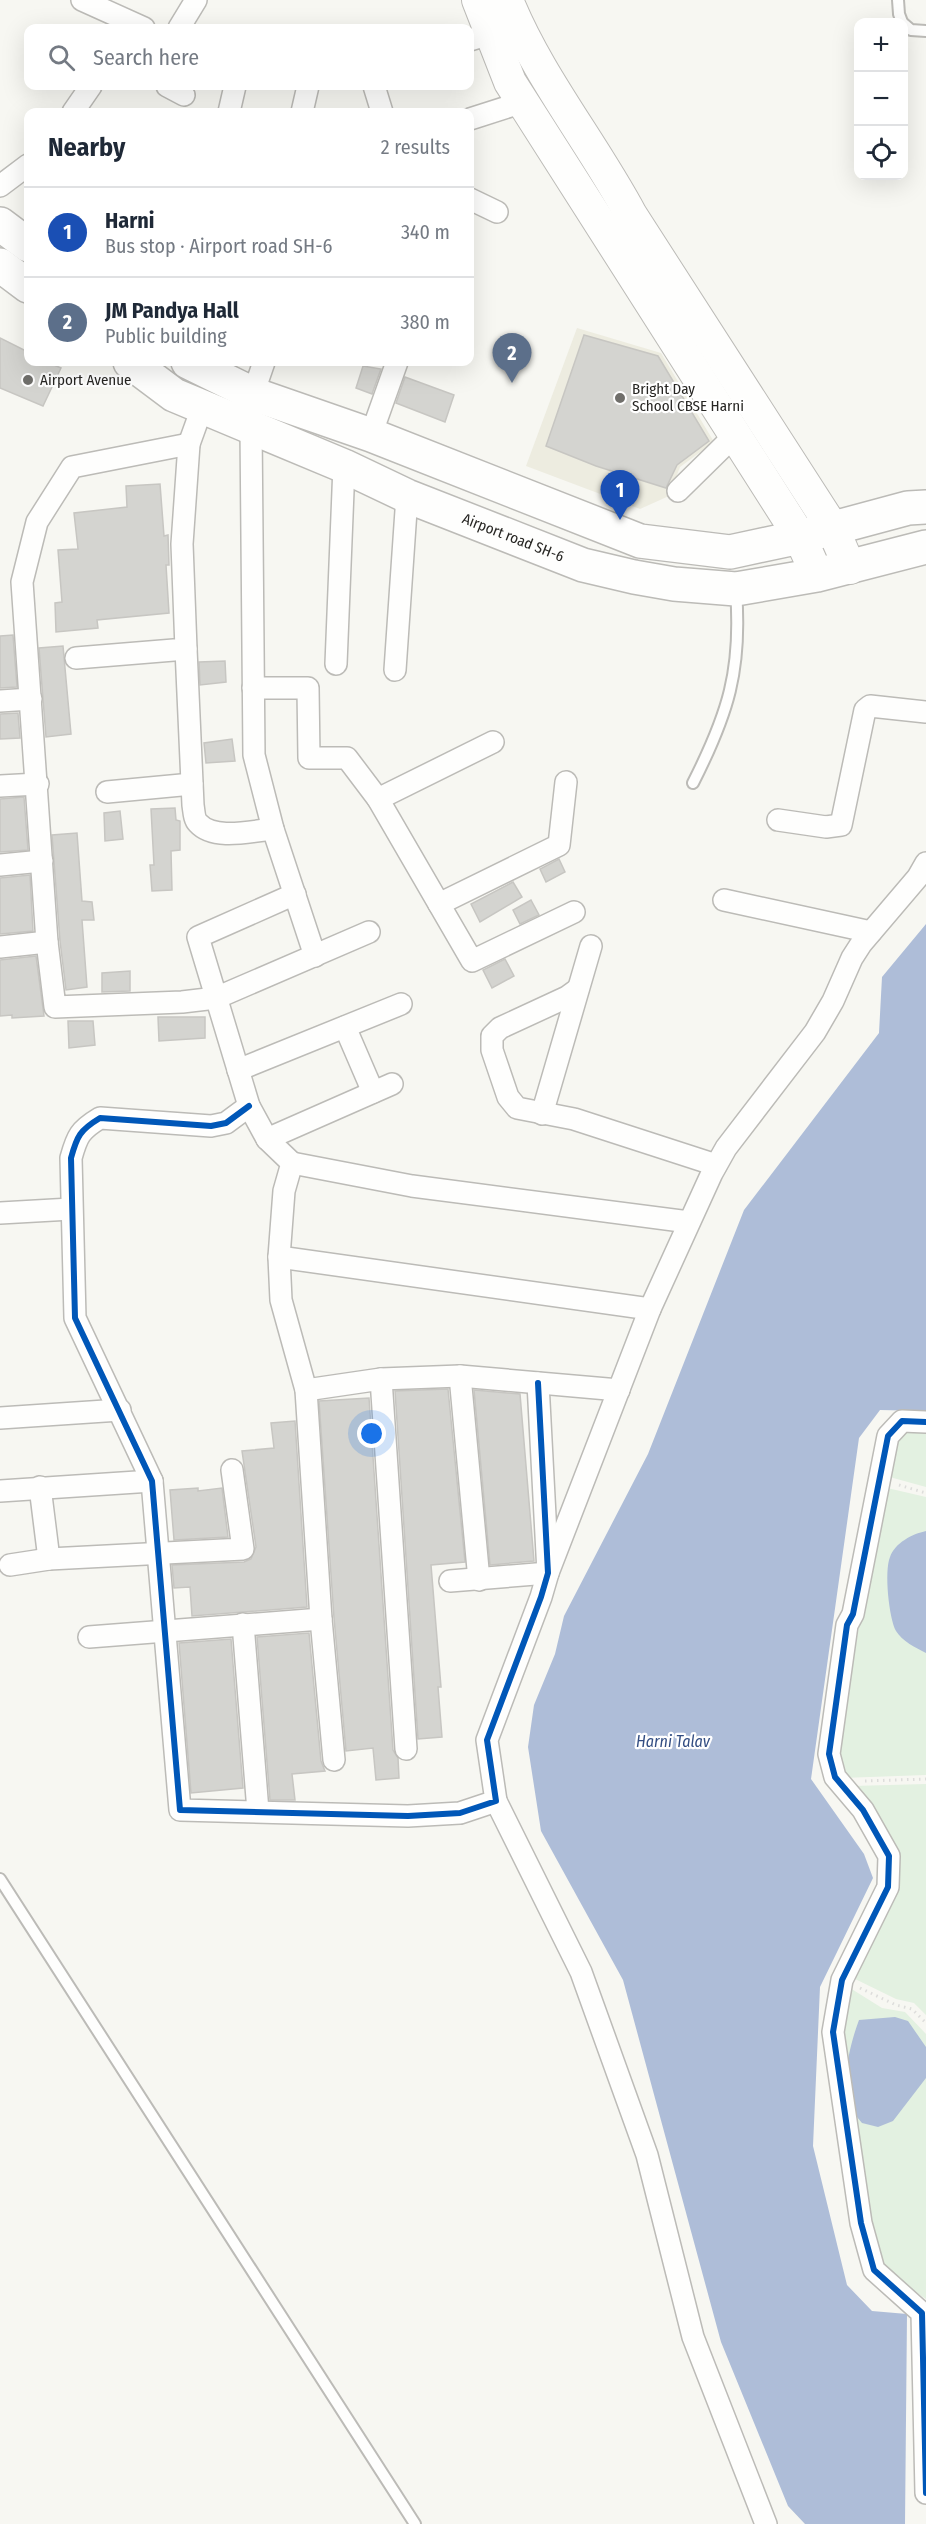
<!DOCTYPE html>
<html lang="en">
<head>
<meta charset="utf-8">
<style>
  :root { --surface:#fff; --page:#f2f2f3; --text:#1f2937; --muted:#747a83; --line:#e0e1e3; --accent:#706f6b }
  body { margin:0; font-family:"Fira Sans Condensed",sans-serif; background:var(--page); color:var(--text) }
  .controls { position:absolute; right:18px; top:18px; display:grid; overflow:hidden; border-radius:12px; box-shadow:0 6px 24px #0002 }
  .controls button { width:54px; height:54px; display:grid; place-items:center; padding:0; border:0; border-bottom:2px solid var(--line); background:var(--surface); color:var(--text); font:30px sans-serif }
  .you { position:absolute; left:372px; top:1434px; width:21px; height:21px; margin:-15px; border:4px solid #fff; border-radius:50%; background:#1a73e8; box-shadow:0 0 0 9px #1a73e833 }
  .badge { display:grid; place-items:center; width:39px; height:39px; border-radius:50%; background:var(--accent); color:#fff; font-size:20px; font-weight:700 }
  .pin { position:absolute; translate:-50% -50px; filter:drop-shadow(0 2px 3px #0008) }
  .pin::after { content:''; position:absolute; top:32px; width:21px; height:18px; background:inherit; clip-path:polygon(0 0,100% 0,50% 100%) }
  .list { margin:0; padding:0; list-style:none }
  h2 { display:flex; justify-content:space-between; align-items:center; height:78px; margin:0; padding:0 24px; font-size:26px }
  h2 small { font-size:20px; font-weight:400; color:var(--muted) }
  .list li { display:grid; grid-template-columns:39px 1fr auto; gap:18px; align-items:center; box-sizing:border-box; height:90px; padding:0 24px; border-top:2px solid var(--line) }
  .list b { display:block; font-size:22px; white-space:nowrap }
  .list p { margin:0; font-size:20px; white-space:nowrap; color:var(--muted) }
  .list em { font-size:20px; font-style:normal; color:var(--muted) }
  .icon { flex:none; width:33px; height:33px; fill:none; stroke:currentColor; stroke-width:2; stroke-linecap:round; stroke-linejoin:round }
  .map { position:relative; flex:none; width:926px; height:2524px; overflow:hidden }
  .search { position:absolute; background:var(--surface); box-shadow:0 6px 24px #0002; left:24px; top:24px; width:450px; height:66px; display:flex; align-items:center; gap:15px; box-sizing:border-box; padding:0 21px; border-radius:12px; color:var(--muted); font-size:22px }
  .panel { position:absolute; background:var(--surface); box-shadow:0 6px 24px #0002; left:24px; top:108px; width:450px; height:258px; border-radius:12px }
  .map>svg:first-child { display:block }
  .built { fill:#edece0 }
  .green { fill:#e3f1e1 }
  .water { fill:#aebdd8 }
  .building { fill:#d4d4d0; stroke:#c7c6c2; stroke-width:1.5 }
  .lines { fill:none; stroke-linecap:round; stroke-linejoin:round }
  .lane-casing { stroke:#bcbbb7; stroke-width:14 }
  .street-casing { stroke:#bcbbb7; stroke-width:24 }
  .secondary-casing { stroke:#bcbbb7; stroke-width:34 }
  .primary-casing { stroke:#bcbbb7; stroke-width:36 }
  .path { stroke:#dddddb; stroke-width:3; stroke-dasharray:1.5 4.5; stroke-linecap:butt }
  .lane { stroke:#fefefd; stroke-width:10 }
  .street { stroke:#fefefd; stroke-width:21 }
  .secondary { stroke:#fefefd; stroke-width:32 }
  .primary { stroke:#fefefd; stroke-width:33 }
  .cycleway-casing { stroke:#fff; stroke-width:10 }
  .cycleway { stroke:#0057b8; stroke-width:6 }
  .poi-dot { fill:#706f6b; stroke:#fff; stroke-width:2 }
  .labels { text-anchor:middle; stroke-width:4.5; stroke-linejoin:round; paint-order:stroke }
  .poi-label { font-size:15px; fill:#272623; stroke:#fff; text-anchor:start }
  .street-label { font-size:15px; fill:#272623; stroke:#fff }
  .water-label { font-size:16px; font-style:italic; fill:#324d82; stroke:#fff }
</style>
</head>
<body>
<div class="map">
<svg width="926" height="2524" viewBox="0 0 926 2524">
  <rect width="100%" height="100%" fill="#f7f7f2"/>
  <!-- built -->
  <polygon class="built" points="577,328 661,353 714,442 680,467 669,496 640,509 526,466"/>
  <!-- green -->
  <g class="green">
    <polygon points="901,1432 926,1433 926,1487 886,1476 895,1437"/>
    <polygon points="883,1487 926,1497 926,1775 842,1778 836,1761"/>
    <polygon points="926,1784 926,2015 914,2003 896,1999 851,1977 895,1888 852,1786"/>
    <polygon points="850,1988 882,2008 905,2012 926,2034 926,2299 879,2268 837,2034"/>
  </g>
  <!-- water -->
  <g class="water">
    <polygon points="926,924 926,1411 880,1410 859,1438 811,1779 864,1854 873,1878 820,1987 813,2146 847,2285 872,2311 907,2314 905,2524 805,2524 788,2506 721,2342 623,1980 541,1831 528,1747 534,1705 555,1654 564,1616 648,1454 744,1210 879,1033 882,977"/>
    <path d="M926,1531V1653C916,1648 902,1641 896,1631C889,1618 884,1571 890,1557C895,1543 912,1534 926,1531Z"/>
    <path d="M895,2017L908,2021L926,2047V2078L893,2121L878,2127L862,2123C858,2118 853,2113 851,2108C840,2083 850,2044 859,2020Z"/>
  </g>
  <!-- building -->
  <g class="building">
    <polygon points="584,335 658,356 709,441 677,465 666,488 596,466 546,446"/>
    <polygon points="0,338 28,352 28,362 47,362 61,368 43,406 0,388"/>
    <polygon points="363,366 381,369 372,394 356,388"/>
    <polygon points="405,377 454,395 445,422 396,403"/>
    <polygon points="160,484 164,536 168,535 169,565 166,565 169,613 97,620 98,628 56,632 55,603 62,602 58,550 78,549 74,513 127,507 126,486"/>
    <polygon points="13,635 17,687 0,688 0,636"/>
    <polygon points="63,646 71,734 46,737 39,648"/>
    <polygon points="225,661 226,682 200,685 199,662"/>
    <polygon points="18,713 20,738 0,739 0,714"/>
    <polygon points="232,739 235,761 206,763 204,743"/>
    <polygon points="24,797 28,850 0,852 0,799"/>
    <polygon points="175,808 176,820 180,821 180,850 171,851 172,890 152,891 150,865 154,865 151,809"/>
    <polygon points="120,811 123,839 105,841 104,813"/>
    <polygon points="77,833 82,901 92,902 94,920 82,920 87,987 66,990 60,941 52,835"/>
    <polygon points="559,859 565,872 546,882 540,869"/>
    <polygon points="30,875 33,931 0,934 0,878"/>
    <polygon points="513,882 522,897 480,922 471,904"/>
    <polygon points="531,900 539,915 520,924 513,910"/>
    <polygon points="36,956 44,1016 12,1018 12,1015 0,1016 0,960"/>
    <polygon points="505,959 514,976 492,988 483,970"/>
    <polygon points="130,971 130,991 102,992 102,973"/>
    <polygon points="158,1017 205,1017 205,1038 159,1041"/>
    <polygon points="68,1021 93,1021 95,1045 69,1048"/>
    <polygon points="448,1389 465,1562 431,1565 441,1687 438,1687 442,1737 418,1739 395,1391"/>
    <polygon points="474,1390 520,1394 534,1561 490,1565"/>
    <polygon points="369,1398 393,1750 398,1758 399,1778 376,1780 373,1748 346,1751 334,1618 319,1401"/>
    <polygon points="295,1421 307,1607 192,1616 190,1587 174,1588 172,1565 244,1562 251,1559 256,1547 242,1451 274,1448 271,1423"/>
    <polygon points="198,1488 198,1491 222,1488 228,1537 174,1540 170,1490"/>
    <polygon points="309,1633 321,1761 325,1771 292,1774 295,1800 270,1800 257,1637"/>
    <polygon points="231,1639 243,1788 191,1793 179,1643"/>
  </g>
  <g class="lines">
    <!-- lane casing -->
    <g class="lane-casing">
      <g id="lane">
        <polyline points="898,0 899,14 902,22"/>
        <polyline points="904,24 911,30 926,31"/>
        <path d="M693,783C728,714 742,670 736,591"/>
        <polyline points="0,1879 415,2524"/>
      </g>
    </g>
    <!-- street casing -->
    <g class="street-casing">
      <g id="street">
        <polyline points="82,0 144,28"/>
        <polyline points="179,28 196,0"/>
        <polyline points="470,40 490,34"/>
        <polyline points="167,86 184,95"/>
        <polyline points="374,86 382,112"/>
        <polyline points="73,112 91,86"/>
        <polyline points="229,112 235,86"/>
        <polyline points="302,112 308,86"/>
        <polyline points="470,119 523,102"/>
        <polyline points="0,186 28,165"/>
        <polyline points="470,199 497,212"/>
        <polyline points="253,394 264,362"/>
        <polyline points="251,427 254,755 273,829 315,956"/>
        <polyline points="371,435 397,362"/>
        <polyline points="189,444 72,467 37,522 22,582 47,942 55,1007 182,1002 216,998 369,932"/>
        <polyline points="678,491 735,435"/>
        <path d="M186,649L193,805C194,811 194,819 198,823C214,841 252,831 273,829"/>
        <polyline points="76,658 186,649 182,544 189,444 202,408"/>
        <polyline points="336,664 344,466"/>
        <polyline points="395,670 407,496"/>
        <polyline points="253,688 308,688 309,758 347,758 378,799 472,961 574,912"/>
        <polyline points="0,701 31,699"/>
        <polyline points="0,786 38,784"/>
        <polyline points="107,792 192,784"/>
        <polyline points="378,799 493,742"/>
        <polyline points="778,820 826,827 841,825 865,710 870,706 926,712"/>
        <polyline points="0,865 42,861"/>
        <polyline points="295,894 198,937 249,1106 267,1139 292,1163 284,1191 279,1257 281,1300 306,1390 321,1619 334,1760"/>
        <polyline points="724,900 871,932"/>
        <polyline points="439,904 559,845 566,782"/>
        <polyline points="0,947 47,942"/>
        <polyline points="578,989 567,997 500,1028 492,1036 492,1050 508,1097 517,1108 574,1119 716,1165"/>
        <polyline points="345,1027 373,1092"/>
        <polyline points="238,1070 401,1004"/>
        <path d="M249,1106L226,1123L211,1126L100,1118C80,1130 77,1136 71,1158L75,1318L152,1481L180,1810L408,1816L460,1813L496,1801L487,1740L541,1597L548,1573L538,1383"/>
        <polyline points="542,1114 591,946"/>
        <polyline points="267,1139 392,1084"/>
        <polyline points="292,1163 412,1186 689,1222"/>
        <polyline points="0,1213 71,1209"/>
        <polyline points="279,1257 650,1309"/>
        <polyline points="460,1376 479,1580"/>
        <polyline points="381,1379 406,1749"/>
        <polyline points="306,1390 381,1379 460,1376 619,1390"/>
        <polyline points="0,1418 120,1410"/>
        <polyline points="926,1422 902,1421 888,1436 853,1614 847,1625 829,1754 835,1777 863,1810 889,1856 888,1887 842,1980 833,2032 861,2223 874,2270 922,2313 926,2493"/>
        <polyline points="40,1487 49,1559"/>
        <polyline points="0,1491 152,1481"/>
        <polyline points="10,1565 49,1559 243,1549 232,1470"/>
        <polyline points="450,1581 548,1573 650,1309 712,1173 726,1148 815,1032 833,1001 852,958 861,944 918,877 926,863"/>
        <polyline points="243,1624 258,1811"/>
        <polyline points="89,1637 321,1619"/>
        <polyline points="496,1801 581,1972 647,2155 693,2337 766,2524"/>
      </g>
    </g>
    <!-- secondary casing -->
    <g class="secondary-casing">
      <g id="secondary">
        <polyline points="478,0 510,82 800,537 817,575"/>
        <path d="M507,0C538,77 592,142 631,215L832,527L850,568"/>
      </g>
    </g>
    <!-- primary casing -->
    <g class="primary-casing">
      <g id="primary">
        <polyline points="0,224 28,245"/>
        <polyline points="0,265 28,286"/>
        <path id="s1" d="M130,362L174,395L344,466L407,496L583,565L634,577L674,584L736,589L817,575L926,547"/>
        <polyline points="188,362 253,394 371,435 640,541 730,552 800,537 908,508 926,507"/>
      </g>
    </g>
    <!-- path -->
    <g class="path">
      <polyline points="899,1485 926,1493"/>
      <polyline points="865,1781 926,1779"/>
      <polyline points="860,1988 896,2005 912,2009 926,2023"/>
    </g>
    <!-- lane -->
    <use href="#lane" class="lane"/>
    <!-- street -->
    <use href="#street" class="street"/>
    <!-- secondary -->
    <use href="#secondary" class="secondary"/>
    <!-- primary -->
    <use href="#primary" class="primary"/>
    <!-- cycleway casing -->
    <g class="cycleway-casing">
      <g id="cycleway">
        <path d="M249,1106L226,1123L211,1126L100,1118C80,1130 77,1136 71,1158L75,1318L152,1481L180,1810L408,1816L460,1813L496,1801L487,1740L541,1597L548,1573L538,1383"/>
        <polyline points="926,1422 902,1421 888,1436 853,1614 847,1625 829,1754 835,1777 863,1810 889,1856 888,1887 842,1980 833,2032 861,2223 874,2270 922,2313 926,2493"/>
      </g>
    </g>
    <!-- cycleway -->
    <use href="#cycleway" class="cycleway"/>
  </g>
  <!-- markers -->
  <g class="poi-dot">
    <circle cx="28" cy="380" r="6"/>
    <circle cx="620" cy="398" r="6"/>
  </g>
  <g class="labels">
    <!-- poi labels -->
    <g class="poi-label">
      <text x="40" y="385">Airport Avenue</text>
      <text x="632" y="394">Bright Day<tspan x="632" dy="17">School CBSE Harni</tspan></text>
    </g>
    <!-- street labels -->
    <g class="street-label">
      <text dy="5" stroke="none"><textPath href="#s1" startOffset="423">Airport road SH-6</textPath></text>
    </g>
    <!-- water labels -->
    <g class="water-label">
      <text x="673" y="1747">Harni Talav</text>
    </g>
  </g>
</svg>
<div class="controls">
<button>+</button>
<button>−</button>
<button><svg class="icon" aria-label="locate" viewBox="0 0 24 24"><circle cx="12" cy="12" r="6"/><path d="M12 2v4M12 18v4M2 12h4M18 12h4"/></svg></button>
</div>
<div class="you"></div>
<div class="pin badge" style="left:620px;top:520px;background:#1a4fb4">1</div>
<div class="pin badge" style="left:512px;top:383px;background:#5c6f8a">2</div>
<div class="search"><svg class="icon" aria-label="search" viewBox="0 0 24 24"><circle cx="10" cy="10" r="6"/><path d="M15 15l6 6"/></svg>Search here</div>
<section class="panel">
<h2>Nearby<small>2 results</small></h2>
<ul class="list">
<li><span class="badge" style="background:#1a4fb4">1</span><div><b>Harni</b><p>Bus stop · Airport road SH-6</p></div><em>340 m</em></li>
<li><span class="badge" style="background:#5c6f8a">2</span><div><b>JM Pandya Hall</b><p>Public building</p></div><em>380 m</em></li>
</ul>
</section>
</div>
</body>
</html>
